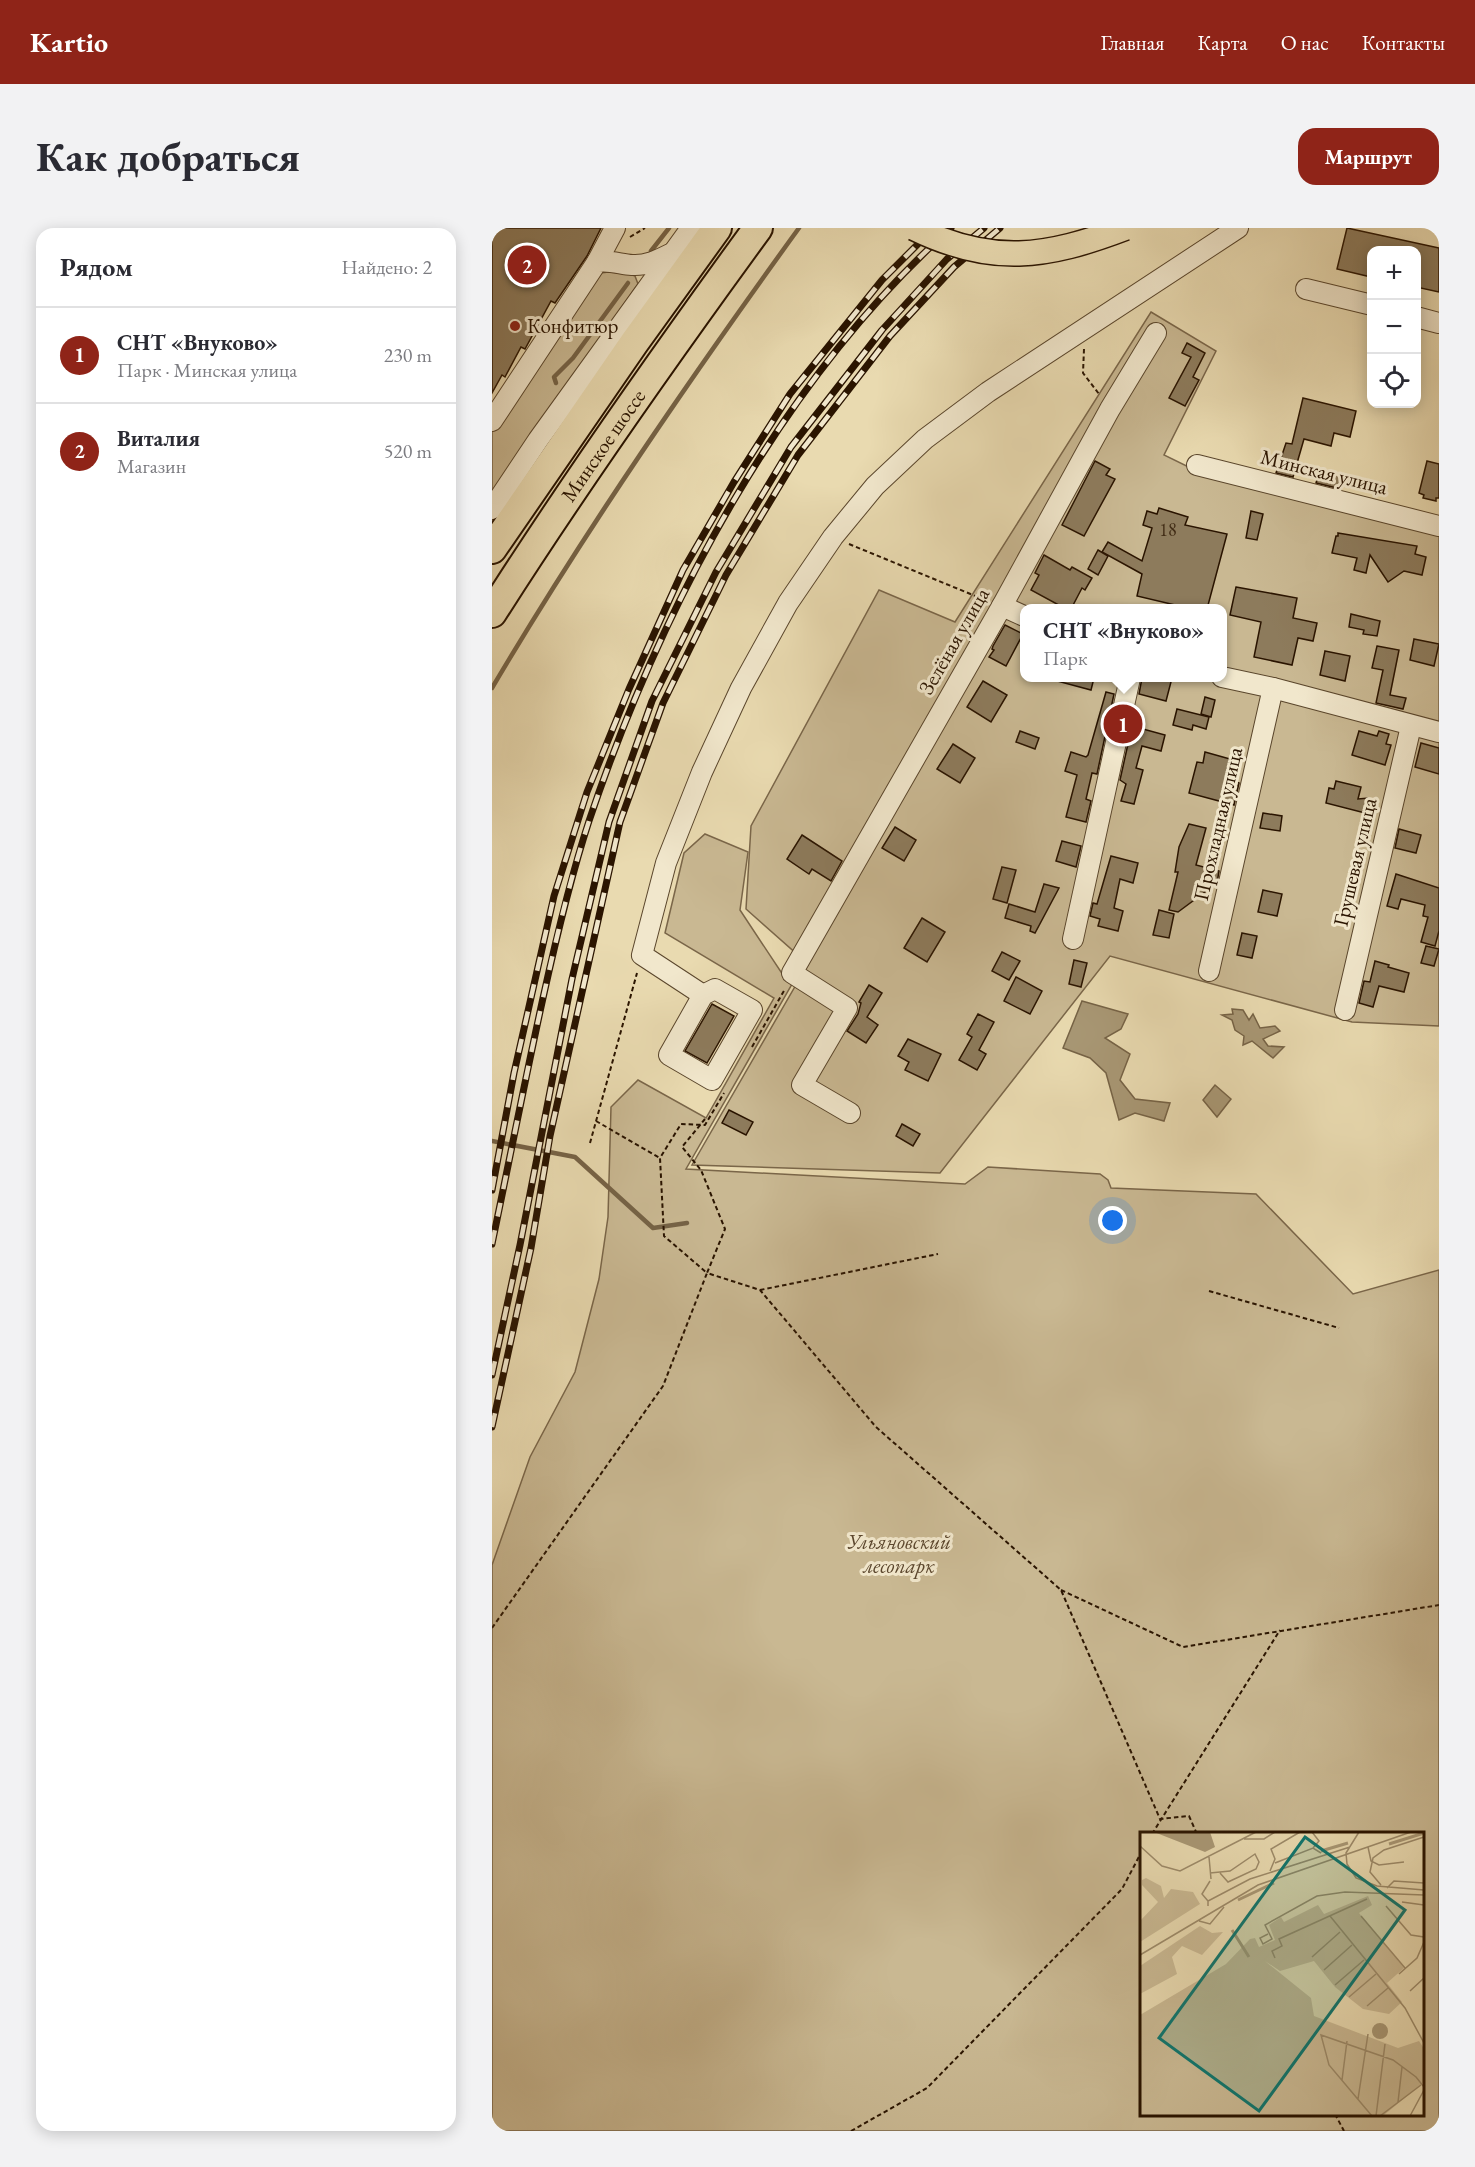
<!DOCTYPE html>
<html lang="ru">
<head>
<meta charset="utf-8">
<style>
  :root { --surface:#fff; --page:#f2f2f3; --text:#2b2b33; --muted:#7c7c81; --line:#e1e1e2; --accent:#8f2418 }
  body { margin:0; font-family:"EB Garamond",serif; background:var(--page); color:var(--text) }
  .controls { position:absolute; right:18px; top:18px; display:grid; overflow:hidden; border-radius:12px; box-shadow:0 3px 15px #0003 }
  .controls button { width:54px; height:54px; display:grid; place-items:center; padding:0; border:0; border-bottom:2px solid var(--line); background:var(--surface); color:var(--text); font:30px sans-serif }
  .you { position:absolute; left:621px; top:993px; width:21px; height:21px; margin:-15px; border:4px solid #fff; border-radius:50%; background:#1a73e8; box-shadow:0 0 0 9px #1a73e833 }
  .badge { display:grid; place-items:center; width:39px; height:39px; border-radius:50%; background:var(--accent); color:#fff; font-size:20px; font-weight:700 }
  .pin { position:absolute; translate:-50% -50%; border:3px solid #fff; box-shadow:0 2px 6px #0006 }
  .popup { position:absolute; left:528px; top:376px; width:207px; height:78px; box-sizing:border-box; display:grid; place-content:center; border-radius:12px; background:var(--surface); filter:drop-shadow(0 2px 4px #0005); font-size:20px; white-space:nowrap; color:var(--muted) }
  .popup b { font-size:22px; color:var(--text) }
  .popup::after { content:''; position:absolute; left:50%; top:100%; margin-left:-12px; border:12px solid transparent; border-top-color:var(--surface) }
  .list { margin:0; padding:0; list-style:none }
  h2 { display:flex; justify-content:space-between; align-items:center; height:78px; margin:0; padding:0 24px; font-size:26px }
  h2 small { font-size:20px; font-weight:400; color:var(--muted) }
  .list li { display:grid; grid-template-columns:39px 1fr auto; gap:18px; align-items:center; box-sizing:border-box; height:96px; padding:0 24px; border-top:2px solid var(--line) }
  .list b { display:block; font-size:22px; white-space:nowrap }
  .list p { margin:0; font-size:20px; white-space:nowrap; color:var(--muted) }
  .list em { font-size:20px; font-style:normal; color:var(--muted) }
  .icon { flex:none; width:33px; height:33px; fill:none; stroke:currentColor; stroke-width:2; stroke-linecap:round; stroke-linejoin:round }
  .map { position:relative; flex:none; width:947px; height:1903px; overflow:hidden; border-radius:18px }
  header { display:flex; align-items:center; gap:36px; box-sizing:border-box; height:84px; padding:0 30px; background:var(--accent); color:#fff }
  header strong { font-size:28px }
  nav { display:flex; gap:33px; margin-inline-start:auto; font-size:21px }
  .intro { display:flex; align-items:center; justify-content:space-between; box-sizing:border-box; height:144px; padding:0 36px }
  h1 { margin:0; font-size:42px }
  .button { padding:15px 27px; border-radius:18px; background:var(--accent); color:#fff; font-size:21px; font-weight:700 }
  main { display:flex; gap:36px; padding:0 36px }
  aside { flex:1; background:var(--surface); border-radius:18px; box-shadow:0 3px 15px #0003 }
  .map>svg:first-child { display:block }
  .green { fill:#c9b892; stroke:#7a6649; stroke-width:1.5; fill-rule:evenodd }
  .water { fill:#a89774; stroke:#766346; stroke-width:1.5 }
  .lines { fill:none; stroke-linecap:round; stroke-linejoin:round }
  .stream { stroke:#766346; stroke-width:4.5 }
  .building { fill:#8d7b5c; stroke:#2a1400; stroke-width:1.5 }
  .minor-casing { stroke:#5a462c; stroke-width:22 }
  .highway-casing { stroke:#2a1400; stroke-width:32 }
  .path { stroke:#2a1400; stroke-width:2; stroke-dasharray:4.5 3; stroke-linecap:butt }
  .minor { stroke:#f1e7cc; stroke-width:20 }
  .highway { stroke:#e9dab0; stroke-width:28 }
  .rail-casing { stroke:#2a1400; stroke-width:7 }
  .rail { stroke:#f1e7cc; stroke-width:4.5; stroke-dasharray:14; stroke-linecap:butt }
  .major-bridge-casing { stroke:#2a1400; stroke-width:27; stroke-linecap:butt }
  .major-bridge { stroke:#e9dab0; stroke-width:24 }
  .poi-dot { fill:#8f2418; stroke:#f1e7cc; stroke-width:2 }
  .labels { text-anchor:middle; stroke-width:6; stroke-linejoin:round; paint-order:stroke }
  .number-label { font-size:18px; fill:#432e17 }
  .poi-label { font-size:21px; fill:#2a1400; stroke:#f1e7cc; text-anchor:start }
  .street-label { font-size:21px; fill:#2a1400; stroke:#f1e7cc }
  .park-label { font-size:21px; font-style:italic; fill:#5a452c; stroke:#f1e7cc }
  .inset-river { fill:none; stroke:#a89774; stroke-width:3 }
  .inset-road { fill:none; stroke:#9d8b6a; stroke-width:1.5 }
  .view { fill:#0f766e; fill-opacity:0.15; stroke:#0f766e; stroke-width:3 }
  .inset-edge { fill:none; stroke:#2a1400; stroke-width:3 }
</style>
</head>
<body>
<header>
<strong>Kartio</strong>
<nav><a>Главная</a><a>Карта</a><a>О нас</a><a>Контакты</a></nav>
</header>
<div class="intro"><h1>Как добраться</h1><a class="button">Маршрут</a></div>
<main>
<aside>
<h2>Рядом<small>Найдено: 2</small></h2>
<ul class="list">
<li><span class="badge">1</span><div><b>СНТ «Внуково»</b><p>Парк · Минская улица</p></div><em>230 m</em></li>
<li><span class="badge">2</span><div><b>Виталия</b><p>Магазин</p></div><em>520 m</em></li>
</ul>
</aside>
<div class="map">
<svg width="947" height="1903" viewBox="0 0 947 1903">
  <rect width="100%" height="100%" fill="#e9dab0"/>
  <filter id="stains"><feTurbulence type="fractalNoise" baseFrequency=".00333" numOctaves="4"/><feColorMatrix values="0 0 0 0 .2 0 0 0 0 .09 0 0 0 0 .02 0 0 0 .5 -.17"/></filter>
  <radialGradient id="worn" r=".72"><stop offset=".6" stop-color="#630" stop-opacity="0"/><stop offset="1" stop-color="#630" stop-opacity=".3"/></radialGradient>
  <!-- green -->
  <g class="green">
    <polygon points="117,44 138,46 143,48 146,56 0,266 0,203 108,45"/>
    <path d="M659,84L724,123L672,227L719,250L947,306V798L860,794L618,728L448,945L200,937L316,736L254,681L259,598L387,362L463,394ZM532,380H730V450H532Z"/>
    <path d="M213,606L256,624L248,682L291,747L300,756L194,941L473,956L496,939L608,946L616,952L619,960L764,966L861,1066L947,1042V1903H0V1337L38,1229L83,1144L107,1051L116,989L119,879L146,852L214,890L282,770L173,705L192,625ZM650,1606H930V1886H650Z"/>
  </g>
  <!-- water -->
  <g class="water">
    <polygon points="590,773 636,786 629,801 613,810 638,826 628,852 643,871 678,875 672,893 643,885 627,892 614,845 598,830 571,820"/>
    <polygon points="740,781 751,782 757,792 761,786 768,800 783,798 788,803 771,811 776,818 792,819 781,830 760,813 751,817 752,808 743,802 740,792 730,787 741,786"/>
    <polygon points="723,857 739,871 725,889 711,872"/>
  </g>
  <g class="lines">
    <!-- stream -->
    <g class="stream">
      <polyline points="159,23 177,0"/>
      <polyline points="64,155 62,149 81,130 136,55"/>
      <path d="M0,460C94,301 199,149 307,0"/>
      <polyline points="0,913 83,929 161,1000 195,995"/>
    </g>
  </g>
  <!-- building -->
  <g class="building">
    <polygon points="0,0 109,0 95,28 63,75 59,73 33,121 29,119 13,149 10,147 0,165"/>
    <polygon points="855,0 947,20 947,64 924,59 924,22 879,22 879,49 845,41"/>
    <polygon points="695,115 713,125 701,149 707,152 693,178 677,170 699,129 690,125"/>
    <polygon points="811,170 864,183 858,209 842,205 839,218 812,211 801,249 784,245 794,215 800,216"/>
    <polygon points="603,233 618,241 614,247 623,251 592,308 570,297"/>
    <polygon points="935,233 947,236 947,270 944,270 944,273 931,270 932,267 927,265"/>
    <polygon points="828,242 853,248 849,261 824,255"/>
    <polygon points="667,280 696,289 693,297 735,306 715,381 700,381 645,368 650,346 610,324 616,314 650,333 660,300 651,297 655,283 665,286"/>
    <polygon points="759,283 771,286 765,312 754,310"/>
    <polygon points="846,305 925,318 923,326 934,329 930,347 912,343 896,354 878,327 874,345 862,342 865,330 840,325 844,308 846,308"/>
    <polygon points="606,322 616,328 606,347 596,341"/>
    <polygon points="552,327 578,342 580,339 600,350 593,362 590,360 579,381 574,381 539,362 547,347 543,345"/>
    <polygon points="744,359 805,370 801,390 825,395 821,413 806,410 800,437 762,429 769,394 738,387"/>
    <polygon points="859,386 888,393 885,408 871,406 872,402 857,399"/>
    <polygon points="513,397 531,406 514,438 497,429 502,422 500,421 501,418"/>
    <polygon points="922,411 947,416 942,438 918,432"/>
    <polygon points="885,418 907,422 898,467 914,470 911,481 884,475 891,442 880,440"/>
    <polygon points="833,423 858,428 853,453 828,447"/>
    <polygon points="565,450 602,450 599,462 565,453"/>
    <polygon points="650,450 680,450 674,473 647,466"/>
    <polygon points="491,453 515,467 499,494 475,479"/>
    <polygon points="614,464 622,466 605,546 600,545 594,571 599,573 594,594 574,589 585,547 573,543 579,524 594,529 596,527"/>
    <polygon points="713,469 723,472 719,489 709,486"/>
    <polygon points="685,481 717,489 714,501 701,497 700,502 681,497"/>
    <polygon points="640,498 673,507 669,523 650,518 644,540 651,542 642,576 629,573 634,556 628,552"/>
    <polygon points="528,503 547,510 543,521 524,514"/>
    <polygon points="867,503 885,508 887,503 897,506 894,516 899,517 893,537 860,527"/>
    <polygon points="929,515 947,520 947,546 923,539"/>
    <polygon points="461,516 483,530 468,555 445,541"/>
    <polygon points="713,524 738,531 735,541 747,544 744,554 747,555 742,577 697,565 705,534 711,535"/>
    <polygon points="844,553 869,559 866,571 877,570 882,574 883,580 879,584 873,585 834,575 837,560 842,561"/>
    <polygon points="771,585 790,588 788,603 768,600"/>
    <polygon points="697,596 714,600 704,637 727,643 725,655 686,684 677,682 686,644 683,644 687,619"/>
    <polygon points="403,599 424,612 412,633 390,620"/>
    <polygon points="907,601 929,607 924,625 903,620"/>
    <polygon points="310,607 350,633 339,653 320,641 317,646 295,631"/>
    <polygon points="570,613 589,618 584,639 564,633"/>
    <polygon points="619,628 646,635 641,655 628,651 622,680 631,683 626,703 606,698 608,691 598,688 601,675 605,676"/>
    <polygon points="510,639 524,642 515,675 501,671"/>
    <polygon points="904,646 947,660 947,703 943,718 929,714 936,689 931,688 933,677 909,671 906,681 895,678"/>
    <polygon points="552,656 567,660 543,705 538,703 539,698 513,690 517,676 543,684"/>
    <polygon points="771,662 790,666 785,688 766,684"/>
    <polygon points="667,682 682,686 677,710 661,707"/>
    <polygon points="430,690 453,704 435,734 412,720"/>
    <polygon points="750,705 765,708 760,730 745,727"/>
    <polygon points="934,718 947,721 942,738 929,735"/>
    <polygon points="510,724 528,733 517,752 500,743"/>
    <polygon points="582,732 595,735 589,759 577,756"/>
    <polygon points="883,733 897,737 896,739 917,745 912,764 887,758 881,779 867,775 872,753 878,754"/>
    <polygon points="524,749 550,763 538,786 512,773"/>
    <polygon points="377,757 390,765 375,789 386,797 374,815 355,803 366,786 369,775 367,774"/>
    <polygon points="220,776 242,788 215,835 193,823"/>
    <polygon points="486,786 502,794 487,822 494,826 485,842 467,832 480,809 475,806"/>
    <polygon points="416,811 449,826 436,853 413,842 417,834 406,828"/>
    <polygon points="237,882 261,894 254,907 230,895"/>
    <polygon points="410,896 428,906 421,918 404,908"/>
  </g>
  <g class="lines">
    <!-- minor casing -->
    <g class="minor-casing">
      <g id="minor">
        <polyline points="105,34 123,0"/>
        <polyline points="814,61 880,77"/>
        <polyline points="924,89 947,95"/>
        <path d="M0,193L105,34C117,32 128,36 140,37C154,38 166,32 178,26"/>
        <polyline points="705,237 947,298"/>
        <polyline points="0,281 46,212 199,0"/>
        <polyline points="510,378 532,388"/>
        <polyline points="730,449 781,460 947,504"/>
        <polyline points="581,711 638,450"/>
        <polyline points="717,743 781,460"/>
        <polygon points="223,761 260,782 220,852 177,827 211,767"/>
        <polyline points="211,767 150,727 174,635 210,544 249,460 296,375 341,309 383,258 433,211 496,164 746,0"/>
        <polyline points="853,782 919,498"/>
        <polyline points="358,885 310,857 355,780 300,745 510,378 618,181 664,105"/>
      </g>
    </g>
    <!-- highway casing -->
    <g class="highway-casing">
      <g id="highway">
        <polyline points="0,321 142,115 225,0"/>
        <path id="s1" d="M0,385C84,253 174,126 266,0"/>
      </g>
    </g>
    <!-- path -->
    <g class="path">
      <polyline points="138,9 153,0"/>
      <polyline points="592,121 591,145 607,166"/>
      <polyline points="357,316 493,372"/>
      <polyline points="260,819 293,761"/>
      <polyline points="213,891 190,919 209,942 233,1001 215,1045 268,1062 384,1199 569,1362 668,1591 697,1588 705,1606"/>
      <polyline points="104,893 168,930"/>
      <polyline points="98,915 145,745"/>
      <polyline points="268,1062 446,1026"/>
      <polyline points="717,1063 847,1100"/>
      <polyline points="569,1362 691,1419 947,1377"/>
      <polyline points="0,1400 171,1158 215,1045 172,1008 168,930 189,896 213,897 232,865"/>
      <polyline points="660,1606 788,1402"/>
      <polyline points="843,1886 852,1903"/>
      <polyline points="359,1903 435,1860 630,1661 650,1623"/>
    </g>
    <!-- minor -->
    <use href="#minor" class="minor"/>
    <!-- highway -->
    <use href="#highway" class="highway"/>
    <!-- rail casing -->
    <g class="rail-casing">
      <g id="rail">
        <polyline points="0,962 22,845 62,668 95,564 137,461 191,342 242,254 298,166 390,52 442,0"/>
        <path d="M0,1016C17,934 33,852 51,770C64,711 78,651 97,593C169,379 289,152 459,0"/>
        <polyline points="0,1147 28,1017 80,751 117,594 160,473 224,344 299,219 390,102 455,31 492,0"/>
        <polyline points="0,1199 39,1020 58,908 128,594 171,475 234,347 306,227 398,108 462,39 508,0"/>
      </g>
    </g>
    <!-- rail -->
    <use href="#rail" class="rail"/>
    <!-- major-bridge casing -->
    <g class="major-bridge-casing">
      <path id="major-bridge" d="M422,0C500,38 554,30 633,0"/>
    </g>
    <!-- major-bridge -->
    <use href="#major-bridge" class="major-bridge"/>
  </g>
  <!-- markers -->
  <circle class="poi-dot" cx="23" cy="98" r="6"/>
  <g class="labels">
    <!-- number labels -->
    <g class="number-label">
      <text x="676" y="308">18</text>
    </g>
    <!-- poi labels -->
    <g class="poi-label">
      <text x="35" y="105">Конфитюр</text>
    </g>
    <!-- street labels -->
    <g class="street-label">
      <text dy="7" stroke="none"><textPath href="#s1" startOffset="201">Минское шоссе</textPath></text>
      <text transform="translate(832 244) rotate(14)" y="7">Минская улица</text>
      <text transform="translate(462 413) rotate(-60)" y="7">Зелёная улица</text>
      <text transform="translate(726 596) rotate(-77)" y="7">Прохладная улица</text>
      <text transform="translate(863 634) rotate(-77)" y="7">Грушевая улица</text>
    </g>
    <!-- park labels -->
    <g class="park-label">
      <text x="407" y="1321">Ульяновский<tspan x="407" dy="24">лесопарк</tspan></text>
    </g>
  </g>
  <!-- overview -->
  <g transform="translate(648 1604)">
    <rect width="284" height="284" fill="#e9dab0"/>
    <path d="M6,46L21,54L24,66L31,57L53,60L60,72L0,110V89L18,70L2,53V48ZM228,64L232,73L219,81L264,136L247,151L262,170L249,182L223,177L195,155L174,129L140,139L125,129L171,166L174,184L258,216L279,209L283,215V251L244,283H0V183L86,132L110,107L115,106L119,115L135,108L129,93L141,85L144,90L178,73L184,82ZM60,94L72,101L83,100L62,123L42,114L32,125L37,142L0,162V134Z" fill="#c9b892"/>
    <path d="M14,0H70L75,15L65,20ZM232 199a8 8 0 1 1 16 0a8 8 0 1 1-16 0Z" fill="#a89774"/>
    <path class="inset-river" d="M249,12L284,1M181,19L208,11M98,68L134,51M92,98L109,125"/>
    <path class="inset-road" d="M172,0L179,9L173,16M219,0L206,21L207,32L216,46L237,54L284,58M104,7H124L135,0M0,14L22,34L40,39L116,0M228,15L231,29L239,33L264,30M69,25L71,47M135,31L173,16L181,21M130,39L135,27L131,17L160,0M70,41L90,39L115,22L119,30L116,37L88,50L80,41M241,53L230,40L233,26L244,18L284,5M247,56L254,49L284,51M68,69L62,62L70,49M262,70L284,73M68,74V69L110,47L210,15M246,74L271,103L284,105M190,84L265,176L284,211M221,84L265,136M59,89L70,92L84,75M128,102L120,106L123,112L132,107L125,93L177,64L205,60L284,63M0,123L118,53L271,0M172,125L200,100M135,126L132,119L142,114L139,107L227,67M184,138L212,113M259,142L277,126L284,110M195,153L224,128M270,159L284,146M209,165L236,142M227,174L248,156M202,248L207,209M218,267L228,202M258,270L262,235M232,284L189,233L181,203L253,228L276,245L284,255M236,284L245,212M240,284L281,253M270,284L284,258"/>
    <path class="view" d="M165,5L265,78L119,279L19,206Z"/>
    <rect width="284" height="284" class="inset-edge"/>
  </g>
  <rect width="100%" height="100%" filter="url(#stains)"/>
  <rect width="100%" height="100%" fill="url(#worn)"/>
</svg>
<div class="controls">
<button>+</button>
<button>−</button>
<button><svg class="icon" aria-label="locate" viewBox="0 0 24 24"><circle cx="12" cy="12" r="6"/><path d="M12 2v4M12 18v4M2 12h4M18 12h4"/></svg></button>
</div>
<div class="you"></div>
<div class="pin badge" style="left:631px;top:496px">1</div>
<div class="popup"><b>СНТ «Внуково»</b>Парк</div>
<div class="pin badge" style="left:35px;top:37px">2</div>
</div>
</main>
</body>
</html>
